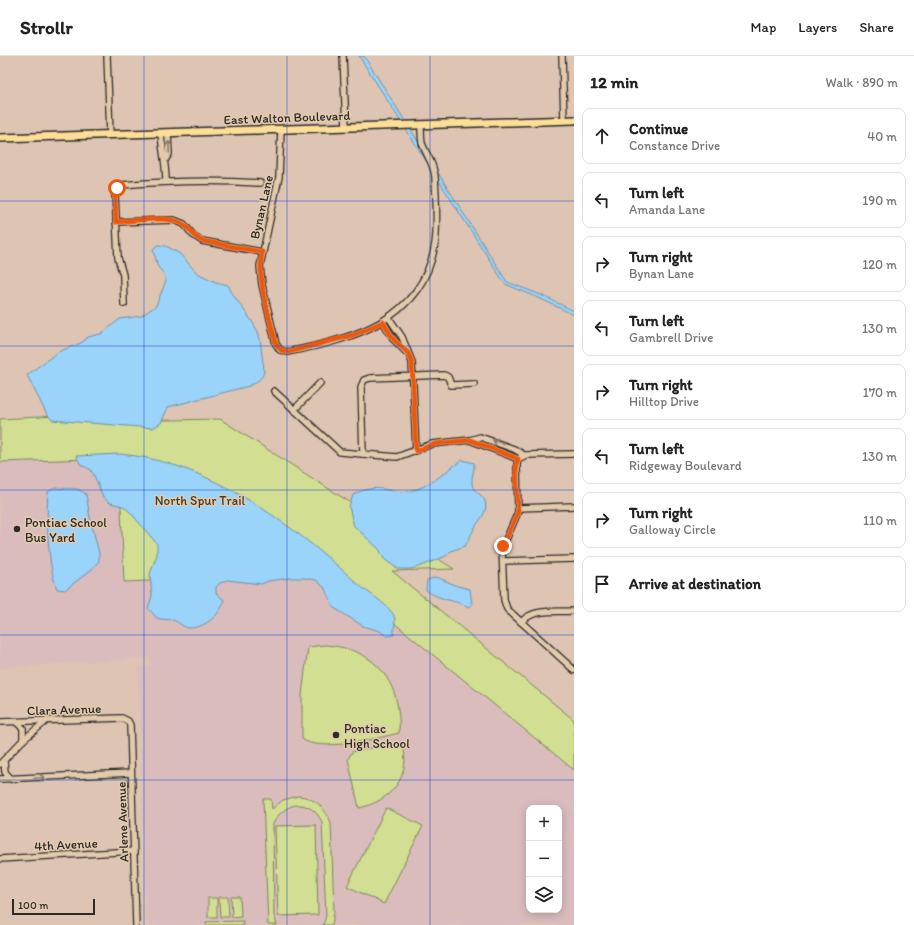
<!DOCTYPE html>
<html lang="en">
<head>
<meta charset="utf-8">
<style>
  :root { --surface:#fff; --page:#f6f6f6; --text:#222; --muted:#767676; --line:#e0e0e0 }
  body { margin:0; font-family:Itim,sans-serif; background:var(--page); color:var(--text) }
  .controls { position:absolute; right:12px; bottom:12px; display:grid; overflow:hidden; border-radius:8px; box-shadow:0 2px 10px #0003 }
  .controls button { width:36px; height:36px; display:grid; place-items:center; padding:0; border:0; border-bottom:1px solid var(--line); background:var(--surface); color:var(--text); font:20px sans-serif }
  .scale { position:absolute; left:12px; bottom:10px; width:83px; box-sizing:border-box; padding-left:4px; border:2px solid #2b2b2b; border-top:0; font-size:11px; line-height:14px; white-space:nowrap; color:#2b2b2b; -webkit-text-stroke:3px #e2caab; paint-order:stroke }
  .stop { position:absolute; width:12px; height:12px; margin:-9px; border:3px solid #ea580c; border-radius:50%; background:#fff }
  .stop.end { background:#ea580c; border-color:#fff; box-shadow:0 1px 4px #0008 }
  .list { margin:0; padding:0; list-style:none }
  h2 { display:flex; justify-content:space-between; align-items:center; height:52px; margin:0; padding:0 16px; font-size:17px }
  h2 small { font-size:13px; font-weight:400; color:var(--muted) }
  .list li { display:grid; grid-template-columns:26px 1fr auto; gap:12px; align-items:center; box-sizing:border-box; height:56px; margin:0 8px 8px; padding:0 8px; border:1px solid var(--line); border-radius:8px }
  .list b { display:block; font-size:15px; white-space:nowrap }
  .list p { margin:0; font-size:13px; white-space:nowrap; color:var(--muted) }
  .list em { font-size:13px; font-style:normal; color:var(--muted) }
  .icon { flex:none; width:22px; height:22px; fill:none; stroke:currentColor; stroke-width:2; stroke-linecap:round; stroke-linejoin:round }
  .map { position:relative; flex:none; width:574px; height:869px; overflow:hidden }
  header { display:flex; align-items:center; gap:24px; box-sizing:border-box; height:56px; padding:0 20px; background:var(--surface); border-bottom:1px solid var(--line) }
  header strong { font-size:19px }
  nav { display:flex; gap:22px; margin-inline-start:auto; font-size:14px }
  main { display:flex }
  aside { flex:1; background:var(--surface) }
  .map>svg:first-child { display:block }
  .built { fill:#dabcbd; fill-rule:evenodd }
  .green { fill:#d2de91; stroke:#7e845e }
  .water { fill:#9ad4fa; stroke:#6e90a7 }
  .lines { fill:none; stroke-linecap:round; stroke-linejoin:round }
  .minor-casing { stroke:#2b2b2b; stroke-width:8 }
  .major-casing { stroke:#2b2b2b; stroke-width:10 }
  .minor { stroke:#e2caab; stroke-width:5.5 }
  .major { stroke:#fcde96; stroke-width:7 }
  .oneway { stroke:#867a6b }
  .route { stroke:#ea580c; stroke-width:5 }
  .grid { fill:none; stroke:#1d4ed8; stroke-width:1; stroke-opacity:0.55 }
  .poi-dot { fill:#2b2b2b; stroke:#e2caab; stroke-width:1.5 }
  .labels { text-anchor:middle; stroke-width:3; stroke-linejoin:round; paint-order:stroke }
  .street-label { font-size:13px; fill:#2b2b2b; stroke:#e2caab }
  .park-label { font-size:13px; fill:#3c3d35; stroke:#e2caab }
  .poi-label { font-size:13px; fill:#2b2b2b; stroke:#e2caab; text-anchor:start }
</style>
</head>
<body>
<header>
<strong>Strollr</strong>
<nav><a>Map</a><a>Layers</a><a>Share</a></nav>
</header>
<main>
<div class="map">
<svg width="574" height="869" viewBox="0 0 574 869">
  <rect width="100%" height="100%" fill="#dec4b3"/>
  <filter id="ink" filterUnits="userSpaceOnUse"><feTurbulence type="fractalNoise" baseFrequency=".025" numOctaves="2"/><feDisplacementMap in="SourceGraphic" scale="8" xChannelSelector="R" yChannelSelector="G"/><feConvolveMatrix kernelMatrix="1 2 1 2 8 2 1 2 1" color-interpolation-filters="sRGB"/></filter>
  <g filter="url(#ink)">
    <!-- built -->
    <path class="built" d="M119,402L124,526L333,517L574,714V869H146L138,611L150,610V602L0,612V406ZM529,752H559V854H529Z"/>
    <!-- green -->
    <g class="green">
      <polygon points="117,357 118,365 220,363 454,513 392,515 574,664 574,714 333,517 124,526 119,402 0,406 0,363"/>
      <path d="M325,589C377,592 402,628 399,677C378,682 320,697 302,683V639L308,591Z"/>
      <path d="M402,686C413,720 391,745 359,752L348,703L352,696Z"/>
      <path d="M298,740C315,741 325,752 331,767L334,856L332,869H323L326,860L322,766C310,741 284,745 273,768L274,860L277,869H268L263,743H271L272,753L283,744Z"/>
      <polygon points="386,752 423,770 384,848 347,830"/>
      <polygon points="316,769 318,859 278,860 275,770"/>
      <polygon points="219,841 228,841 229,861 220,861"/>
      <polygon points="231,841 240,841 241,860 232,861"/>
      <rect x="208" y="842" width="9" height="19"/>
      <polygon points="243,865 243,869 206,869 206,866"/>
    </g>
    <!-- water -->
    <g class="water">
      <polygon points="359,0 364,0 507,226 541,239 574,255 574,259 539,242 505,228"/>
      <path d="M158,189L166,190L180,198L197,217L216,226L228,229C236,246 249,258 258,276C261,283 261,293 262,300C265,318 266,321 249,330L168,351L161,367L153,372L52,364L46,357L27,319L58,296L81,287L88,281L101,278L120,263L141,260L156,250L166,225L164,218L158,211L153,193Z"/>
      <path d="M119,398C209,405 293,469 358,528C369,538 385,546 393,558C397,564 393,572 394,579L386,580L380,575L363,570L334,552L324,531L316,524L304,522H290L268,525L262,528L227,524L220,527L216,531V537L224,544C222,558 204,572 190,572C183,572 179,566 173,564C167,563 162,564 157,562L148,552L152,540L150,518L157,499V488L130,456L123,450L110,447L103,441L94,419L90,413L81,409L76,400Z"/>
      <path d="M462,404L474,407C475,414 471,420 472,428C473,436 482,438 485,445C489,456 478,465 474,473C471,478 469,484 465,490L451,495L446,500L424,509L412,513H398L384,503L379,493L354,470L349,451L353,439C379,425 385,438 409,435C429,432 446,415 462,404Z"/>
      <path d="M55,432L78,433L86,438L90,462L99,497V505L91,514L65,534L57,533C48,512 46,460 48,436Z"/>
      <path d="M437,521L457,530L470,533L472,549L469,551C455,544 439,544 426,534L427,524Z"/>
    </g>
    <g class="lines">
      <!-- minor casing -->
      <g class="minor-casing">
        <g id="minor">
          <polyline points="107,0 110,78"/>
          <polyline points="343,0 346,71"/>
          <polyline points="562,0 564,64"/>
          <path d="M281,73L279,121L260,210L262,229L276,288L280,294L287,296C352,284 423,264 435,188C438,166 436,142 435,121C434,107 426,99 422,87C421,81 421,74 421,69"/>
          <path d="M161,77C162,94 166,108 166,126"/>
          <polyline points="165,104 169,98 168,77"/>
          <polyline points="116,166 174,164 184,168 193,179 202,185 262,196"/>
          <path d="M124,248L123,219L118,202L115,138L117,132L122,129C168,125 213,124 260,127"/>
          <polyline points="389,262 402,281 412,306 416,395"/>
          <polyline points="383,266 394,284 407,297"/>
          <polyline points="274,335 340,396 397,401 432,388 470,384 480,381 514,393 524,399"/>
          <polyline points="294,354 320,327"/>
          <polyline points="470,384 518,403"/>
          <polyline points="363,398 361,331 364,324 370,322 444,319 448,321 451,329 474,328"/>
          <polyline points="574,398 526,399 518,403 517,409 518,456 502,493 504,544 507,553 574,614"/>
          <polyline points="518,452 574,450"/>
          <polyline points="503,505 574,503"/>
          <path d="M521,566C534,552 555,556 574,555"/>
          <polyline points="0,666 122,662 128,665 130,669 136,869"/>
          <polyline points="16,666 23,672 23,684"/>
          <polyline points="4,705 5,716 11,723"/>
          <polyline points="0,708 23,684 45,666"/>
          <polyline points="0,723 131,717"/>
          <polyline points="0,803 134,795"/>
        </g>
      </g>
      <!-- major casing -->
      <g class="major-casing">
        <polyline id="major" points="0,82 574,64"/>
      </g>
      <!-- minor -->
      <use href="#minor" class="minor"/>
      <!-- major -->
      <use href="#major" class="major"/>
    </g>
    <!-- one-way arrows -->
    <defs><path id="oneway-shaft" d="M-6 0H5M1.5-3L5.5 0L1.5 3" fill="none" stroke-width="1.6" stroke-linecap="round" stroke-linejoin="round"/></defs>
    <g class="oneway">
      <use href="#oneway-shaft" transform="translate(169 91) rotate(-92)"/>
      <use href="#oneway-shaft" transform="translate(498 386) rotate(-159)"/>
      <use href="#oneway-shaft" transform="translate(39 722) rotate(-3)"/>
    </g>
  </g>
  <g class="lines" filter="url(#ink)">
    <!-- route -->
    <path class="route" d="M117,132L115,138L116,166C133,165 168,159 181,167C190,171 193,181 202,185L262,196C257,227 269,258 276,288L281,294L288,296L353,279L383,266L394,284L408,297L412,306L416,395L435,388L470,384L518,403L516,409L518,456L503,490"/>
  </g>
  <!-- grid -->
  <path class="grid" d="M144,0V869M287,0V869M430,0V869M0,145H574M0,290H574M0,434H574M0,579H574M0,724H574"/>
  <!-- markers -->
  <g class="poi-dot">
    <circle cx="17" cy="473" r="4"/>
    <circle cx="336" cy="679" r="4"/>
  </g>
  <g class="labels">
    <!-- street labels -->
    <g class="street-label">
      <text transform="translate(287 61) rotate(-2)" y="5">East Walton Boulevard</text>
      <text transform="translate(261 151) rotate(-77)" y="5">Bynan Lane</text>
      <text transform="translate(64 653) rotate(-2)" y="5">Clara Avenue</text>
      <text transform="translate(122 766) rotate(-92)" y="5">Arlene Avenue</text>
      <text transform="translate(66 788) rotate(-3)" y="5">4th Avenue</text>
    </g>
    <!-- park labels -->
    <g class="park-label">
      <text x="200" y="449">North Spur Trail</text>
    </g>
    <!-- poi labels -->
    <g class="poi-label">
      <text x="25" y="471">Pontiac School<tspan x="25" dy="15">Bus Yard</tspan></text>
      <text x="344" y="677">Pontiac<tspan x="344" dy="15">High School</tspan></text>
    </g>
  </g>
</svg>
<div class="controls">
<button>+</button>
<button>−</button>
<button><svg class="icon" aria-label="layers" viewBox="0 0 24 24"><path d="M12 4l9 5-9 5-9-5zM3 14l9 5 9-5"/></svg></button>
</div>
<div class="scale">100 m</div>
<div class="stop" style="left:117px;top:132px"></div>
<div class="stop end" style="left:503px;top:490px"></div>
</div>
<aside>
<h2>12 min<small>Walk · 890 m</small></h2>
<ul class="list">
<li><svg class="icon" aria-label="ahead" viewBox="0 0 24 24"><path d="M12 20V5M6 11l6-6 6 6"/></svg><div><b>Continue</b><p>Constance Drive</p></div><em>40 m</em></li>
<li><svg class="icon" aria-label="left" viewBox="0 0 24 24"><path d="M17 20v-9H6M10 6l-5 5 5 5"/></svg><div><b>Turn left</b><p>Amanda Lane</p></div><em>190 m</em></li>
<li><svg class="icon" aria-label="right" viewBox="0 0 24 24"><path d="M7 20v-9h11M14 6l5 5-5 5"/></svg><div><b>Turn right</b><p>Bynan Lane</p></div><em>120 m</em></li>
<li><svg class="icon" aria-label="left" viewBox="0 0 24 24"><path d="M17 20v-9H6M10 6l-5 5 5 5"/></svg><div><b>Turn left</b><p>Gambrell Drive</p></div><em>130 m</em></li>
<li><svg class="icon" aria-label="right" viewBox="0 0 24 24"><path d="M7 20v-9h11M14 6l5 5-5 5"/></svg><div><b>Turn right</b><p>Hilltop Drive</p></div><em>170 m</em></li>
<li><svg class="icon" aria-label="left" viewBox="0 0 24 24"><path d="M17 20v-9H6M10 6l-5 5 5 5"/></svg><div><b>Turn left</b><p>Ridgeway Boulevard</p></div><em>130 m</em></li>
<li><svg class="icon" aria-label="right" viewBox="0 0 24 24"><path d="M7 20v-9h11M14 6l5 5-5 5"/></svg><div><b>Turn right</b><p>Galloway Circle</p></div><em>110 m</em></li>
<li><svg class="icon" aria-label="arrive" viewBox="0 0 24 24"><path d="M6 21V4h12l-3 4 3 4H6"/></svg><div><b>Arrive at destination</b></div></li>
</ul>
</aside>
</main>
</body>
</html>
